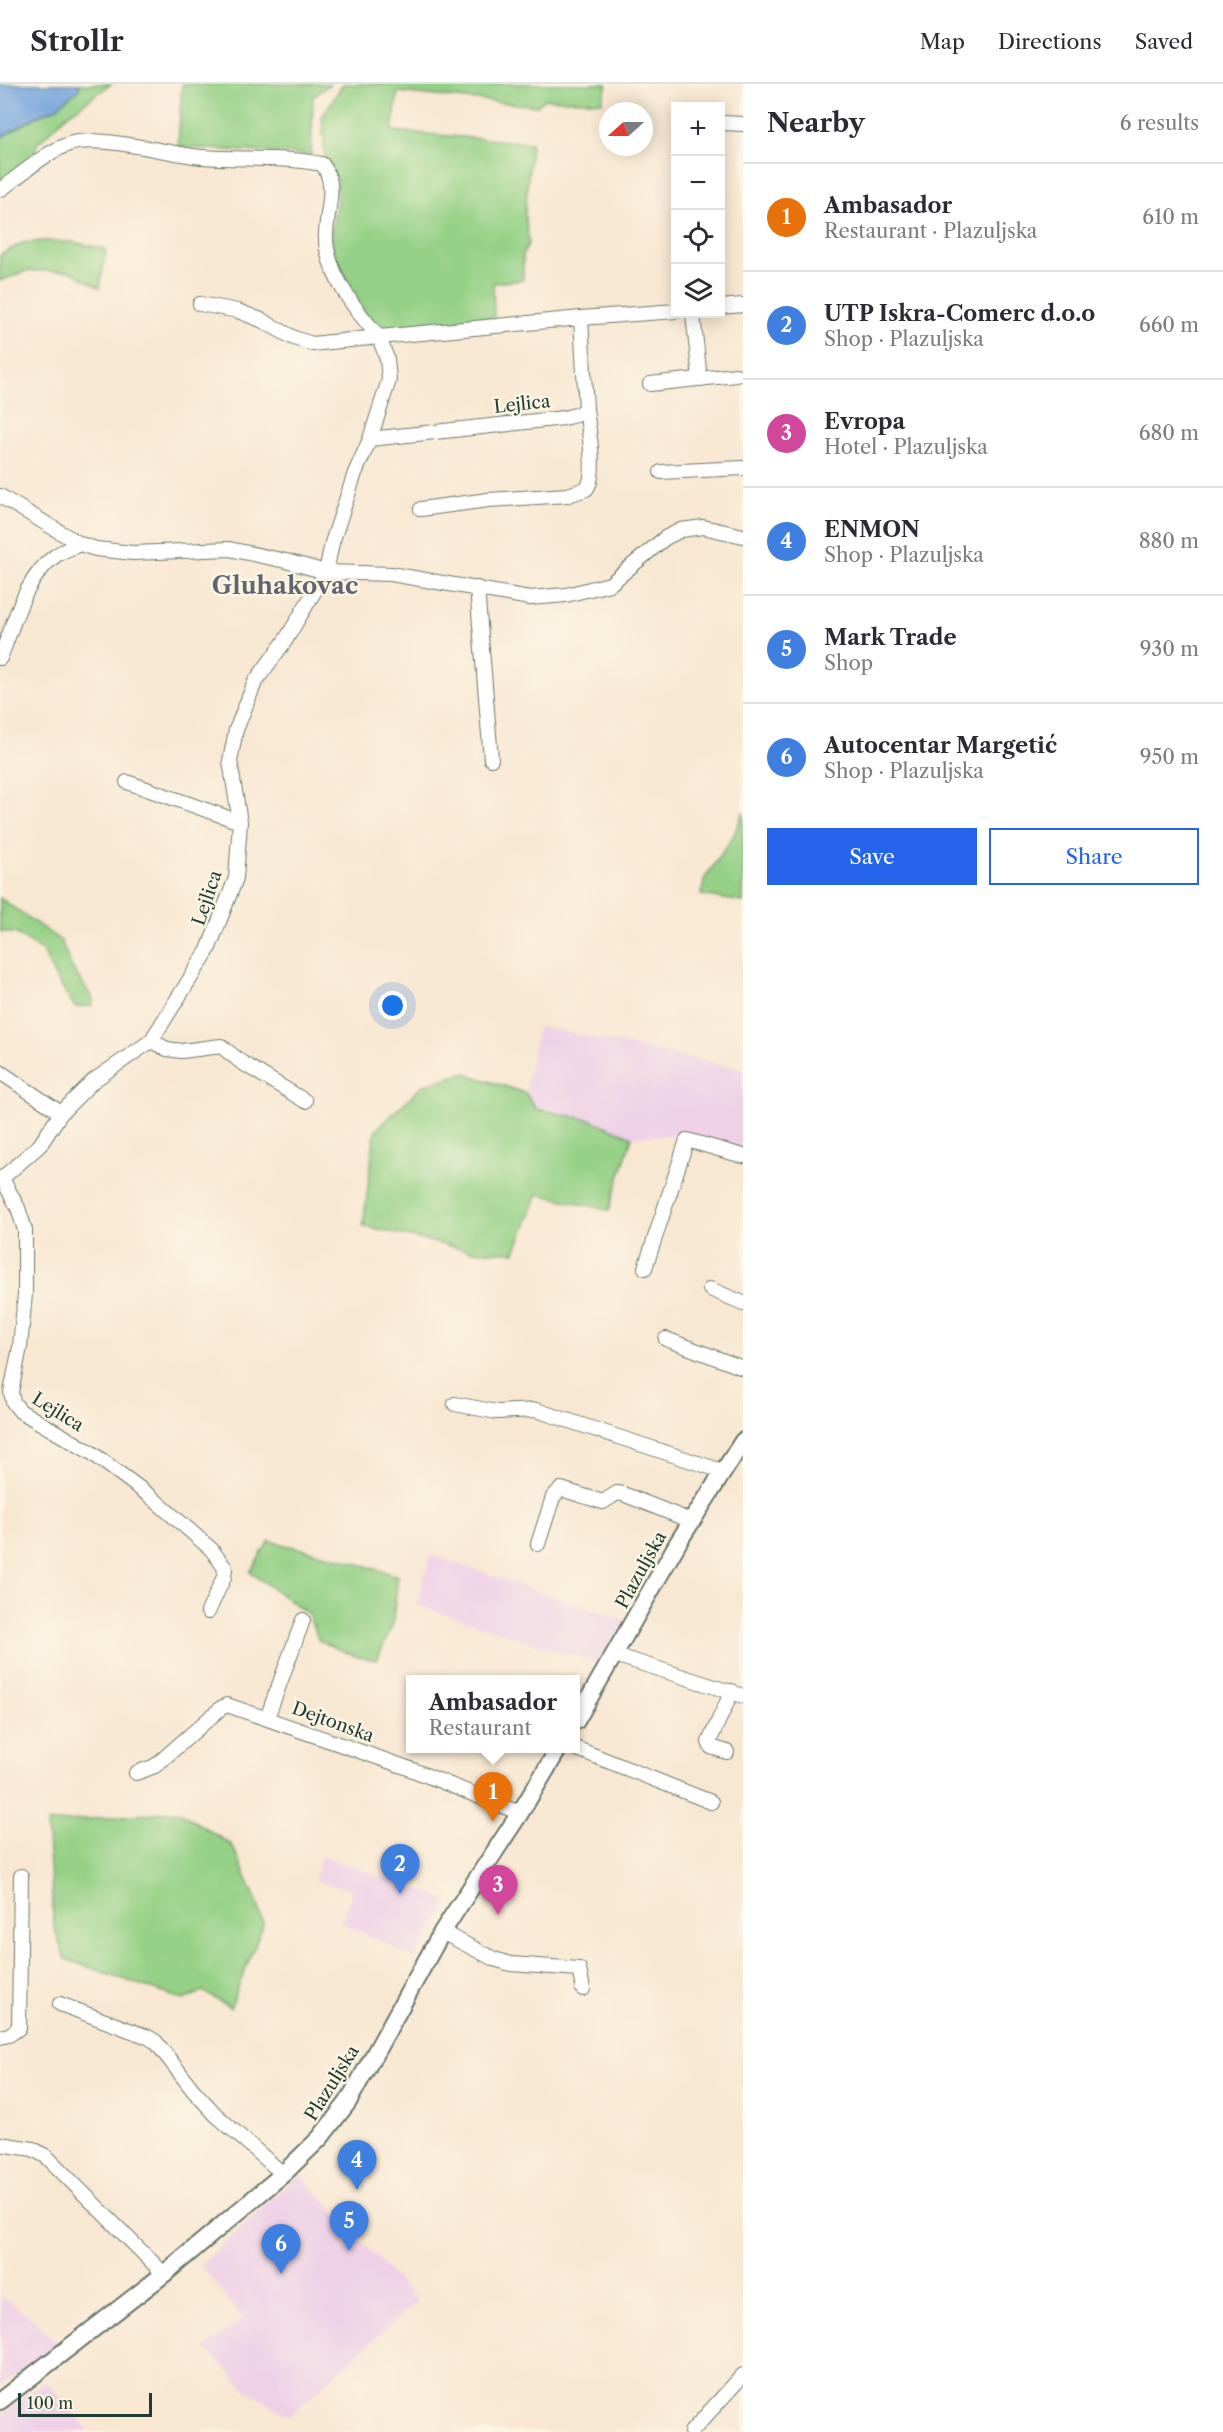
<!DOCTYPE html>
<html lang="en">
<head>
<meta charset="utf-8">
<style>
  :root { --surface:#fff; --page:#f7f7f7; --text:#2b2b33; --muted:#7c7c81; --line:#e1e1e2; --accent:#2563eb }
  body { margin:0; font-family:"Libre Caslon Text",serif; background:var(--page); color:var(--text) }
  .controls { position:absolute; right:18px; top:18px; display:grid; overflow:hidden; border-radius:0px; box-shadow:0 3px 15px #0003 }
  .controls button { width:54px; height:54px; display:grid; place-items:center; padding:0; border:0; border-bottom:2px solid var(--line); background:var(--surface); color:var(--text); font:30px sans-serif }
  .compass { position:absolute; left:599px; top:18px; width:54px; height:54px; border-radius:50%; background:var(--surface); box-shadow:0 3px 15px #0003; rotate:249deg }
  .scale { position:absolute; left:18px; bottom:15px; width:134px; box-sizing:border-box; padding-left:6px; border:3px solid #1f3d34; border-top:0; font-size:16px; line-height:21px; white-space:nowrap; color:#1f3d34; -webkit-text-stroke:4px #fcf5e5; paint-order:stroke }
  .you { position:absolute; left:393px; top:922px; width:21px; height:21px; margin:-15px; border:4px solid #fff; border-radius:50%; background:#1a73e8; box-shadow:0 0 0 9px #1a73e833 }
  .badge { display:grid; place-items:center; width:39px; height:39px; border-radius:50%; background:var(--accent); color:#fff; font-size:20px; font-weight:700 }
  .pin { position:absolute; translate:-50% -50px; filter:drop-shadow(0 2px 3px #0008) }
  .pin::after { content:''; position:absolute; top:32px; width:21px; height:18px; background:inherit; clip-path:polygon(0 0,100% 0,50% 100%) }
  .popup { position:absolute; left:406px; top:1591px; width:174px; height:78px; box-sizing:border-box; display:grid; place-content:center; border-radius:0px; background:var(--surface); filter:drop-shadow(0 2px 4px #0005); font-size:20px; white-space:nowrap; color:var(--muted) }
  .popup b { font-size:22px; color:var(--text) }
  .popup::after { content:''; position:absolute; left:50%; top:100%; margin-left:-12px; border:12px solid transparent; border-top-color:var(--surface) }
  .list { margin:0; padding:0; list-style:none }
  h2 { display:flex; justify-content:space-between; align-items:center; height:78px; margin:0; padding:0 24px; font-size:26px }
  h2 small { font-size:20px; font-weight:400; color:var(--muted) }
  .list li { display:grid; grid-template-columns:39px 1fr auto; gap:18px; align-items:center; box-sizing:border-box; height:108px; padding:0 24px; border-top:2px solid var(--line) }
  .list b { display:block; font-size:22px; white-space:nowrap }
  .list p { margin:0; font-size:20px; white-space:nowrap; color:var(--muted) }
  .list em { font-size:20px; font-style:normal; color:var(--muted) }
  .actions { display:flex; gap:12px; padding:18px 24px }
  .actions a { flex:1; padding:14px 0; border:2px solid var(--accent); border-radius:0px; text-align:center; font-size:21px; color:var(--accent) }
  .actions .main { background:var(--accent); color:#fff }
  .icon { flex:none; width:33px; height:33px; fill:none; stroke:currentColor; stroke-width:2; stroke-linecap:round; stroke-linejoin:round }
  .map { position:relative; flex:none; width:743px; height:2348px; overflow:hidden }
  header { display:flex; align-items:center; gap:36px; box-sizing:border-box; height:84px; padding:0 30px; background:var(--surface); border-bottom:2px solid var(--line) }
  header strong { font-size:28px }
  nav { display:flex; gap:33px; margin-inline-start:auto; font-size:21px }
  main { display:flex }
  aside { flex:1; background:var(--surface) }
  .map>svg:first-child { display:block }
  .built { fill:#eed0e7 }
  .green { fill:#94d085; stroke:#5a865c; stroke-width:1.5 }
  .water { fill:#75a4de; stroke:#4a7089; stroke-width:1.5 }
  .lines { fill:none; stroke-linecap:round; stroke-linejoin:round }
  .minor-casing { stroke:#6b786b; stroke-width:16 }
  .major-casing { stroke:#6b786b; stroke-width:20 }
  .minor { stroke:#fff; stroke-width:14 }
  .major { stroke:#fff; stroke-width:16 }
  .labels { text-anchor:middle; stroke-width:5; stroke-linejoin:round; paint-order:stroke }
  .street-label { font-size:18px; fill:#1f3d34; stroke:#fcf5e5 }
  .district-label { font-size:24px; font-weight:bold; fill:#616570; stroke:#fcf5e5 }
</style>
</head>
<body>
<header>
<strong>Strollr</strong>
<nav><a>Map</a><a>Directions</a><a>Saved</a></nav>
</header>
<main>
<div class="map">
<svg width="743" height="2348" viewBox="0 0 743 2348">
  <rect width="100%" height="100%" fill="#fcf5e5"/>
  <filter id="ink" filterUnits="userSpaceOnUse"><feTurbulence type="fractalNoise" baseFrequency=".0167" numOctaves="2"/><feDisplacementMap in="SourceGraphic" scale="12" xChannelSelector="R" yChannelSelector="G"/><feConvolveMatrix kernelMatrix="1 2 1 2 8 2 1 2 1" color-interpolation-filters="sRGB"/></filter>
  <filter id="wash" filterUnits="userSpaceOnUse"><feTurbulence type="fractalNoise" baseFrequency=".008" numOctaves="4" result="noise"/><feDisplacementMap in="SourceGraphic" scale="24" xChannelSelector="R" yChannelSelector="G"/><feGaussianBlur stdDeviation="1.35" result="paint"/><feColorMatrix in="noise" values="0 0 0 0 0 0 0 0 0 0 0 0 0 0 0 0 0 1.4 0 .05"/><feComposite in="paint" operator="in"/></filter>
  <g filter="url(#wash)">
    <rect width="100%" height="100%" fill="#f8e7d1"/>
    <!-- built -->
    <g class="built">
      <polygon points="538,942 743,985 743,1070 689,1050 632,1053 591,1036 534,1022 525,1009"/>
      <polygon points="431,1471 627,1537 600,1580 416,1521"/>
      <polygon points="321,1772 419,1805 449,1817 414,1874 341,1838 353,1806 314,1797"/>
      <polygon points="299,2090 417,2217 289,2332 247,2306 205,2264 243,2235 200,2181"/>
      <polygon points="0,2212 36,2237 58,2262 0,2303"/>
      <polygon points="46,2297 90,2348 0,2348 0,2332"/>
    </g>
    <!-- green -->
    <g class="green">
      <polygon points="80,0 111,0 66,32 37,60 34,71 19,87 0,98 0,54 35,34 56,24 78,6"/>
      <polygon points="182,0 330,0 313,13 311,71 178,63"/>
      <polygon points="343,0 607,0 602,18 545,15 537,22 398,8 392,47 531,59 525,129 529,159 523,170 523,196 493,199 494,233 379,248 367,232 334,171 331,146 337,118 337,97 325,72 322,33"/>
      <polygon points="43,157 73,158 106,165 100,204 70,187 26,187 0,197 0,171 22,159"/>
      <polygon points="743,728 743,818 701,811 705,794 733,753"/>
      <polygon points="0,814 61,857 72,884 93,915 92,922 75,923 54,891 44,869 17,850 0,847"/>
      <polygon points="464,989 525,1009 536,1025 591,1036 632,1053 609,1126 538,1110 515,1168 472,1167 363,1142 375,1047 422,1002"/>
      <polygon points="269,1457 343,1475 398,1492 392,1542 377,1576 358,1573 319,1557 308,1530 250,1488"/>
      <polygon points="178,1727 232,1761 258,1820 263,1841 230,1924 203,1907 184,1916 65,1875 54,1843 47,1739"/>
    </g>
    <!-- water -->
    <polygon class="water" points="0,0 80,0 78,6 56,24 35,33 0,54"/>
  </g>
  <g filter="url(#ink)">
    <g class="lines">
      <!-- minor casing -->
      <g class="minor-casing">
        <g id="minor">
          <polyline points="723,39 743,40"/>
          <path d="M0,106C21,91 44,69 69,60C101,50 167,70 202,73C241,76 283,72 322,80C341,104 321,137 327,165C333,198 358,229 379,253"/>
          <polyline points="200,220 238,227 261,236 294,254 312,260 379,253"/>
          <polyline points="720,223 743,221"/>
          <polyline points="693,230 700,295"/>
          <polyline points="650,300 736,291"/>
          <polyline points="370,355 389,296 387,275 379,253 581,234"/>
          <polyline points="661,388 743,384"/>
          <polyline points="0,412 80,460"/>
          <path d="M421,425L488,416L568,411L586,405C598,393 588,342 586,325"/>
          <polyline points="477,504 491,675"/>
          <path d="M0,574C14,540 24,495 55,472C62,467 72,464 80,460L96,465L133,469L229,465L286,477L326,488L391,490L530,514L566,511L610,500L665,454L681,446L703,443L743,452"/>
          <polyline points="127,698 240,738"/>
          <polyline points="151,957 167,965 182,967 221,962 241,978 305,1017"/>
          <polyline points="0,988 61,1029"/>
          <polyline points="2,1094 18,1124 25,1146 25,1210 20,1263 11,1308 13,1318 20,1327 92,1369 150,1412 211,1465 225,1484 224,1493 208,1528"/>
          <polyline points="0,1096 40,1061 61,1029 93,997 151,957 208,866 236,794 240,738 230,677 236,646 255,598 285,557 326,488 332,459 355,389 370,355 564,334 579,330 586,325 581,234 676,227"/>
          <polyline points="645,1184 687,1056 743,1072"/>
          <polyline points="710,1205 743,1219"/>
          <polyline points="666,1255 743,1284"/>
          <polyline points="455,1320 497,1328 536,1326 722,1387"/>
          <polyline points="538,1460 553,1413 561,1405 603,1418 617,1409 623,1410 691,1437"/>
          <polyline points="615,1571 743,1612"/>
          <polyline points="267,1634 303,1536"/>
          <polyline points="575,1664 711,1718"/>
          <polyline points="727,1668 711,1663 709,1658 732,1607"/>
          <polyline points="136,1689 155,1682 221,1624 227,1621 408,1684 520,1729"/>
          <polyline points="442,1848 494,1875 511,1880 579,1885 583,1905"/>
          <polyline points="60,1920 148,1953 156,1958 193,2006 216,2031 283,2090"/>
          <polyline points="0,1953 9,1951 19,1944 21,1792"/>
          <polyline points="0,2060 33,2065 47,2073 164,2190"/>
          <polyline points="691,2348 743,2291"/>
        </g>
      </g>
      <!-- major casing -->
      <g class="major-casing">
        <g id="major">
          <polyline points="576,1637 679,1457 743,1357"/>
          <polyline points="0,2317 164,2190 283,2090 320,2054 348,2018 442,1848 520,1729 559,1664"/>
        </g>
      </g>
      <!-- minor -->
      <use href="#minor" class="minor"/>
      <!-- major -->
      <use href="#major" class="major"/>
    </g>
  </g>
  <g class="labels">
    <!-- street labels -->
    <g class="street-label">
      <text transform="translate(522 320) rotate(-6)" y="6">Lejlica</text>
      <text transform="translate(207 814) rotate(-71)" y="6">Lejlica</text>
      <text transform="translate(58 1328) rotate(32)" y="6">Lejlica</text>
      <text transform="translate(641 1486) rotate(-61)" y="6">Plazuljska</text>
      <text transform="translate(333 1638) rotate(20)" y="6">Dejtonska</text>
      <text transform="translate(332 1999) rotate(-58)" y="6">Plazuljska</text>
    </g>
    <!-- district labels -->
    <g class="district-label">
      <text x="285" y="510">Gluhakovac</text>
    </g>
  </g>
</svg>
<div class="controls">
<button>+</button>
<button>−</button>
<button><svg class="icon" aria-label="locate" viewBox="0 0 24 24"><circle cx="12" cy="12" r="6"/><path d="M12 2v4M12 18v4M2 12h4M18 12h4"/></svg></button>
<button><svg class="icon" aria-label="layers" viewBox="0 0 24 24"><path d="M12 4l9 5-9 5-9-5zM3 14l9 5 9-5"/></svg></button>
</div>
<svg class="compass" viewBox="-18 -18 36 36"><path d="M0-13l5 13h-10z" fill="#e53935"/><path d="M0 13l5-13h-10z" fill="#7c7c81"/></svg>
<div class="scale">100 m</div>
<div class="you"></div>
<div class="pin badge" style="left:493px;top:1738px;background:#e8710a">1</div>
<div class="popup"><b>Ambasador</b>Restaurant</div>
<div class="pin badge" style="left:400px;top:1810px;background:#3f7fe0">2</div>
<div class="pin badge" style="left:498px;top:1831px;background:#d1479c">3</div>
<div class="pin badge" style="left:357px;top:2106px;background:#3f7fe0">4</div>
<div class="pin badge" style="left:349px;top:2167px;background:#3f7fe0">5</div>
<div class="pin badge" style="left:281px;top:2190px;background:#3f7fe0">6</div>
</div>
<aside>
<h2>Nearby<small>6 results</small></h2>
<ul class="list">
<li><span class="badge" style="background:#e8710a">1</span><div><b>Ambasador</b><p>Restaurant · Plazuljska</p></div><em>610 m</em></li>
<li><span class="badge" style="background:#3f7fe0">2</span><div><b>UTP Iskra-Comerc d.o.o</b><p>Shop · Plazuljska</p></div><em>660 m</em></li>
<li><span class="badge" style="background:#d1479c">3</span><div><b>Evropa</b><p>Hotel · Plazuljska</p></div><em>680 m</em></li>
<li><span class="badge" style="background:#3f7fe0">4</span><div><b>ENMON</b><p>Shop · Plazuljska</p></div><em>880 m</em></li>
<li><span class="badge" style="background:#3f7fe0">5</span><div><b>Mark Trade</b><p>Shop</p></div><em>930 m</em></li>
<li><span class="badge" style="background:#3f7fe0">6</span><div><b>Autocentar Margetić</b><p>Shop · Plazuljska</p></div><em>950 m</em></li>
</ul>
<div class="actions"><a class="main">Save</a><a>Share</a></div>
</aside>
</main>
</body>
</html>
